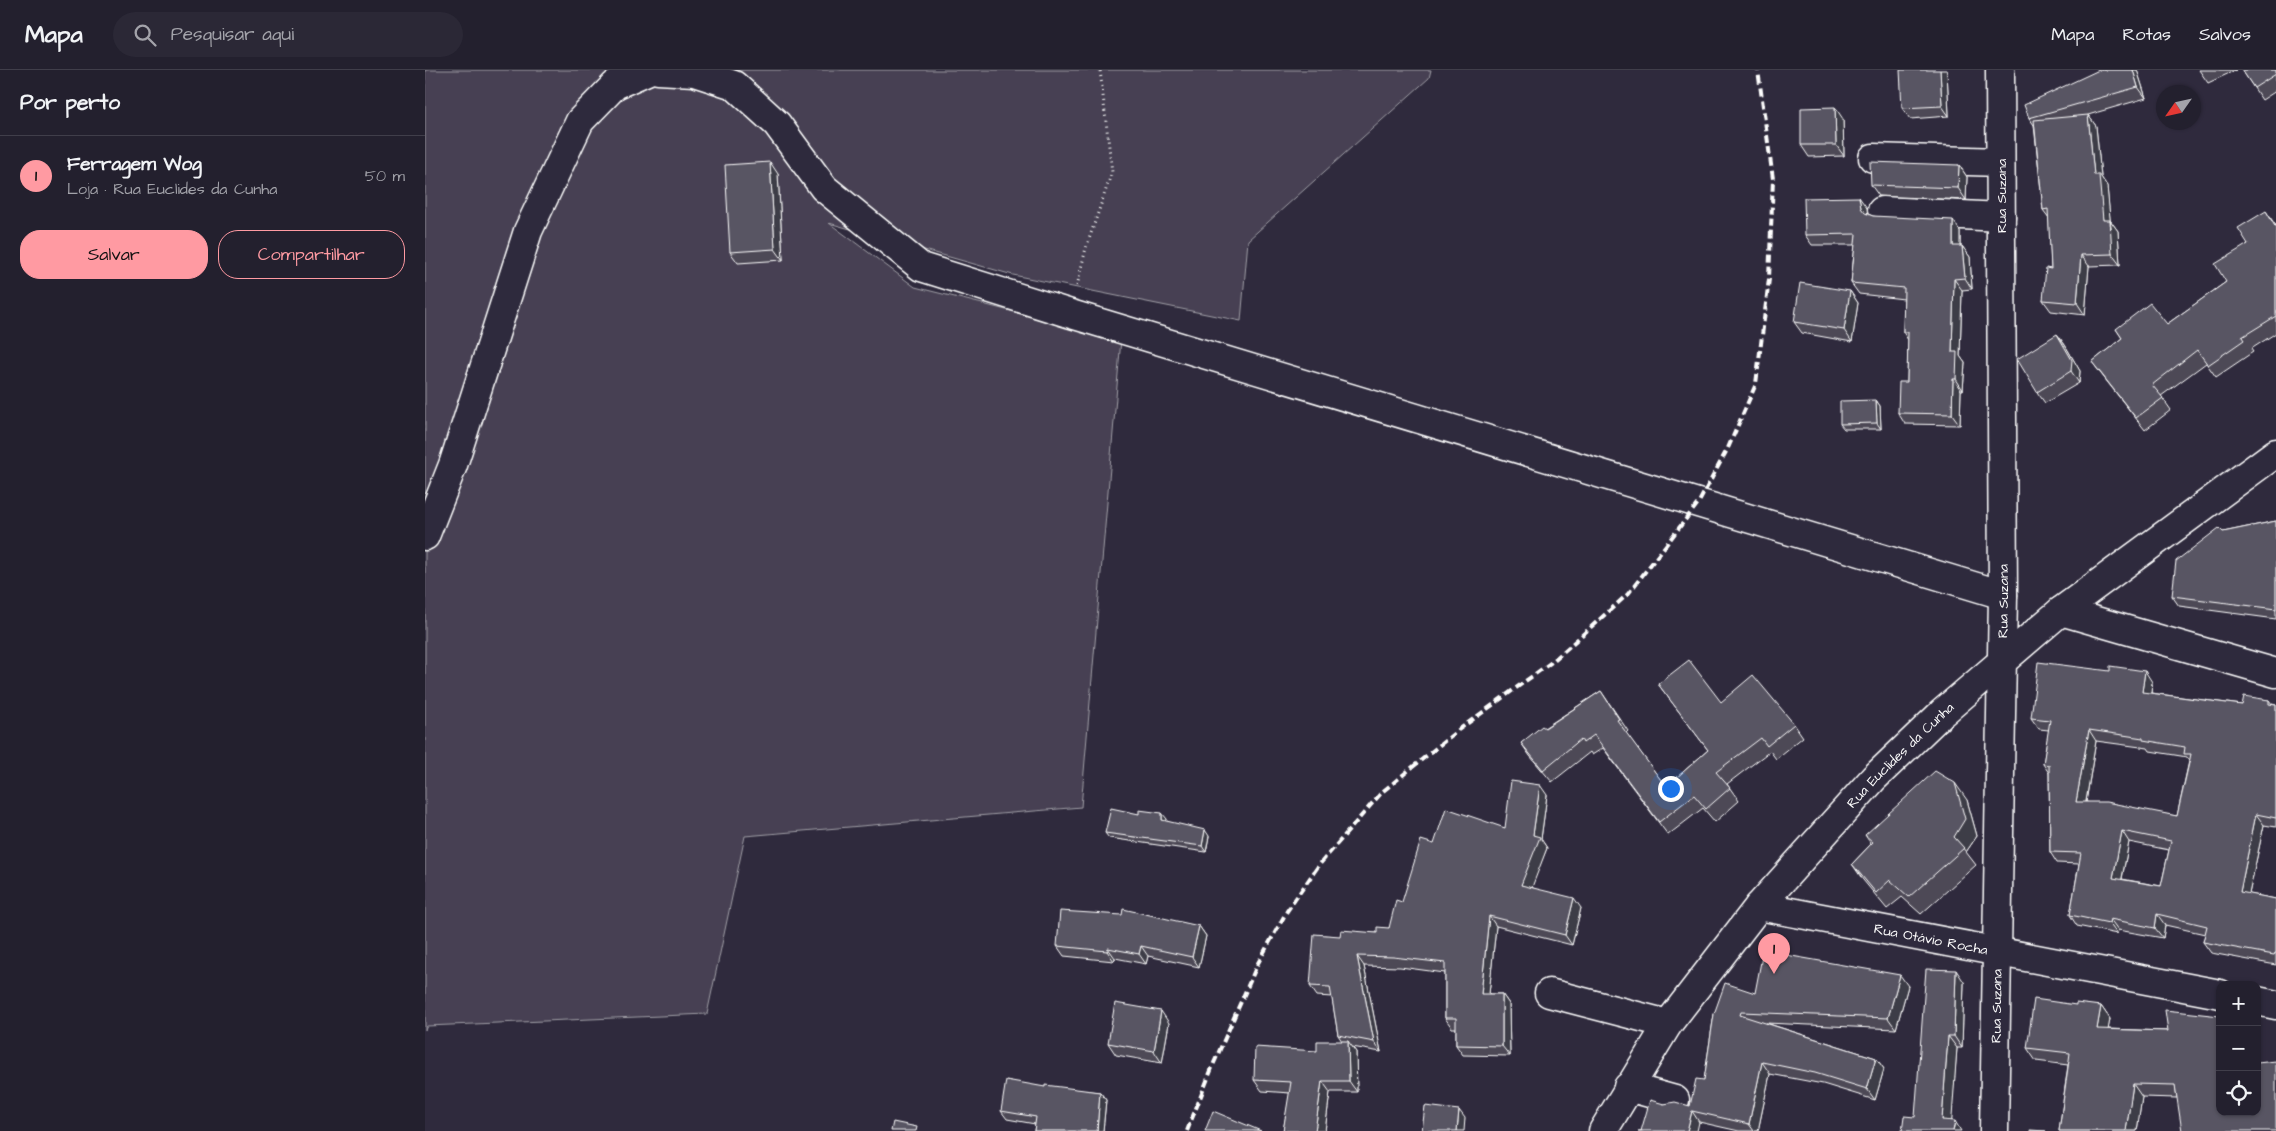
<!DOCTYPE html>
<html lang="pt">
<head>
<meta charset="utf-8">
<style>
  :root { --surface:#23202e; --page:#2b2836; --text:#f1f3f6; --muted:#a3a3aa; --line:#403e4a; --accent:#ff9aa2 }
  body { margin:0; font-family:"Architects Daughter",sans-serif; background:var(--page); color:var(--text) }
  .controls { position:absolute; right:15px; bottom:15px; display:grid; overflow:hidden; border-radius:10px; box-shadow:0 1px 4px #0004 }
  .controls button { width:45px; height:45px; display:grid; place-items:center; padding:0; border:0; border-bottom:1px solid var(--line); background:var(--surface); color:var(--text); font:25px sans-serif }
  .compass { position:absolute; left:1731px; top:15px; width:45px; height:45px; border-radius:50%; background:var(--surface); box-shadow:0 1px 4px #0004; rotate:236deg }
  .you { position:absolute; left:1245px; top:718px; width:18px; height:18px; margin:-12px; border:4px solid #fff; border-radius:50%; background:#1a73e8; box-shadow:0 0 0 8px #1a73e833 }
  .badge { display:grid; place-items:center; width:32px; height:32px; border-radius:50%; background:var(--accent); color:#111; font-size:16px; font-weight:700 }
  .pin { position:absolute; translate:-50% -41px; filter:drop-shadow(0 1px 2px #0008) }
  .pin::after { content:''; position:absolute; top:26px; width:18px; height:15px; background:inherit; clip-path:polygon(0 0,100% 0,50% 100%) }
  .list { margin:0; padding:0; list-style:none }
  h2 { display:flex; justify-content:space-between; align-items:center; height:65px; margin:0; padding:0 20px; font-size:21px }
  h2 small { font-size:16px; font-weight:400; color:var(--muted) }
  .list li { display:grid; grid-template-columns:32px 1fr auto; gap:15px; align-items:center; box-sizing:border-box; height:80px; padding:0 20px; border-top:1px solid var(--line) }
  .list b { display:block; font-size:19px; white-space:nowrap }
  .list p { margin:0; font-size:16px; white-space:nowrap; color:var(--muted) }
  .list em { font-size:16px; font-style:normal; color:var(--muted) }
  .actions { display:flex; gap:10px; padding:15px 20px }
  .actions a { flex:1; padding:11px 0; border:1px solid var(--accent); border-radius:20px; text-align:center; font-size:18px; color:var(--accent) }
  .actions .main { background:var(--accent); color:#111 }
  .icon { flex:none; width:28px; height:28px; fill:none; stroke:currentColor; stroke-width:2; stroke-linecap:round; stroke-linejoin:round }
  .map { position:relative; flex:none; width:1851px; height:1061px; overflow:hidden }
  header { display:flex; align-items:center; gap:30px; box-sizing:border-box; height:70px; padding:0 25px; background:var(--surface); border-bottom:1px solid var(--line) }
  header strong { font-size:24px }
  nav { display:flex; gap:28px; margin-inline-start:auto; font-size:18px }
  .search { width:350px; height:45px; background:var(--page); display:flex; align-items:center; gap:12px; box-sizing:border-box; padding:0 18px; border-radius:28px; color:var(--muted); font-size:19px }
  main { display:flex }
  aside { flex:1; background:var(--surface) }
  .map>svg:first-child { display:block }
  .green { fill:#464152; stroke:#a2a0a8 }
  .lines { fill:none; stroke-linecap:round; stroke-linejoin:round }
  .minor-casing { stroke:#fff; stroke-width:31 }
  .major-casing { stroke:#fff; stroke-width:31 }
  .path { stroke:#fff; stroke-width:3; stroke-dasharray:1 4; stroke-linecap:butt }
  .minor { stroke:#2f2a3d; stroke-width:28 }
  .major { stroke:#2f2a3d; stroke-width:28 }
  .rail { stroke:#fff; stroke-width:4; stroke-dasharray:8 4; stroke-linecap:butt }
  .wall { fill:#4d4956; stroke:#fff; fill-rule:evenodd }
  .shaded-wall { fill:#3e3c46; stroke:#fff }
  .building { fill:#595564; stroke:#fff; fill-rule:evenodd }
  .labels { text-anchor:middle; stroke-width:4; stroke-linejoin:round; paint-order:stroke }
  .street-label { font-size:14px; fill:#fff; stroke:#2f2a3d }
</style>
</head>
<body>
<header>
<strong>Mapa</strong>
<div class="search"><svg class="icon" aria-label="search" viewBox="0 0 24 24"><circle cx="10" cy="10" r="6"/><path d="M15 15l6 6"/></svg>Pesquisar aqui</div>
<nav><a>Mapa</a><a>Rotas</a><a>Salvos</a></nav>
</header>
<main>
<aside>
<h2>Por perto<small></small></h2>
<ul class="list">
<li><span class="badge">1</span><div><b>Ferragem Wog</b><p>Loja · Rua Euclides da Cunha</p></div><em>50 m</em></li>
</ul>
<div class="actions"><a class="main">Salvar</a><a>Compartilhar</a></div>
</aside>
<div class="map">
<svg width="1851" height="1061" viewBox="0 0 1851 1061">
  <rect width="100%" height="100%" fill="#2f2a3d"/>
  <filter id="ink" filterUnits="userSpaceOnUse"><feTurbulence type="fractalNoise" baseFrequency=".02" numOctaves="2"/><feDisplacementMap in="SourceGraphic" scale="10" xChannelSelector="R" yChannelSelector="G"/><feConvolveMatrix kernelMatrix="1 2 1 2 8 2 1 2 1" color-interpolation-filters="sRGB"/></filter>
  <g filter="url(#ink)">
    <!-- green -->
    <polygon class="green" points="0,0 1006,0 1004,8 823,170 816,251 588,205 404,153 490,217 696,269 656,737 320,766 282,944 2,956 0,960"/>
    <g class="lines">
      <!-- minor casing -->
      <g class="minor-casing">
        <g id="minor">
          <polyline points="233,0 269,2 309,15 352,54 399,118 496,197 646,244 1578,525"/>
          <polyline points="1448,88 1575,92"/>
          <polyline points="1457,141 1576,147"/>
          <polyline points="0,466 28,395 103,161 155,51 190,15 224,0"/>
          <polyline points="1636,541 1851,603"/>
          <path id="s1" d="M1334,836L1795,924"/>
          <polyline points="1124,923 1243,954"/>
          <polyline points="1832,931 1851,935"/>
          <polyline points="1203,1017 1250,1030"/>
          <path id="s2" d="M1569,1061L1578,525L1575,0"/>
        </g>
      </g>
      <!-- major casing -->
      <g class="major-casing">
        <g id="major">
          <path id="s3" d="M1178,1061L1243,954L1334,836L1449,708L1517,643L1636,541L1851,383"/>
        </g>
      </g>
      <!-- path -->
      <polyline class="path" points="652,216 661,178 687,102 675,0"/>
      <!-- minor -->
      <use href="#minor" class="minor"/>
      <!-- major -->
      <use href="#major" class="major"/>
      <!-- rail -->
      <polyline class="rail" points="762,1061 789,993 833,893 862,841 894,795 957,722 1032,661 1128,591 1203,524 1274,432 1303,378 1331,314 1344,209 1348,109 1333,0"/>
    </g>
    <!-- wall -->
    <g class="wall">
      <polygon points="1522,0 1524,46 1485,49 1477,38"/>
      <polygon points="1674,0 1712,0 1721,28 1663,45 1671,56 1676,107 1682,116 1685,150 1693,161 1695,195 1664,196 1660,245 1626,241 1618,230 1626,199 1624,148 1618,140 1609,55 1604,48"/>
      <polygon points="1774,0 1811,0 1783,13"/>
      <polygon points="1817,0 1851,0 1851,21 1837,30"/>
      <polygon points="1418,49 1419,86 1384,87 1376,75"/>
      <polygon points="1534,95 1542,107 1541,130 1454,126 1446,115"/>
      <polygon points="353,104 358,190 313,193 305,182"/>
      <polygon points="1442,138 1443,144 1448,146 1535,161 1535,176 1537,176 1545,187 1547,219 1537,220 1535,286 1540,293 1538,320 1536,320 1535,355 1480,354 1473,343 1482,312 1483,270 1478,262 1479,229 1434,224 1426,213 1430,175 1387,175 1380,165"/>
      <polygon points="1841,141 1851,156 1851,263 1826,279 1828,282 1791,307 1781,293 1736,326 1746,340 1720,360 1676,304 1667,292 1697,268 1691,259 1742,254 1801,212"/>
      <polygon points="1425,221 1433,233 1427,272 1377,263 1369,252"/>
      <polygon points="1632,264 1640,275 1655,301 1654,313 1620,333 1612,322"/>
      <polygon points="1451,330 1455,336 1456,359 1419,359 1415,354"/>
      <polygon points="1851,451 1851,549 1754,536 1747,526 1798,462"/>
      <path d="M1727,612L1726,623L1817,635L1844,630L1847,634L1851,635V757L1839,755L1824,824L1851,829V895L1786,883L1778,872L1780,864L1740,855L1738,868L1693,860L1692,864L1652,856L1645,845L1654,794L1632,793L1625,782L1624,703L1618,694L1624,660L1614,659L1606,648ZM1671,671L1723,678L1725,681L1762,687L1764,691L1752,746L1661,732ZM1704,772L1744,780L1736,816L1697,809Z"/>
      <polygon points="1233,614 1296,632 1369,654 1378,667 1351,689 1345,681 1302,714 1314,731 1290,752 1278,738 1243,765 1178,678 1167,685 1165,682 1127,712 1105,686 1096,673 1176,621 1203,661 1201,663 1241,717 1283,680"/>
      <polygon points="1122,725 1116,769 1122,778 1106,817 1156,838 1147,875 1071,856 1064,924 1077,924 1084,934 1085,986 1038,985 1031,975 1031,958 1027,958 1020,948 1020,903 975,897 939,896 956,982 927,977 931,982 932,1022 905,1022 900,1061 858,1061 865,1023 837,1021 829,1010 892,981 917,971 913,965 907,927 892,926 885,916 915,866 952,863 964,858 1009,774 1080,758"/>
      <polygon points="1542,730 1552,766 1541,782 1551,795 1496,844 1477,827 1462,839 1438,810 1427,794 1446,774 1440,765"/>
      <polygon points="714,744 742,749 741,751 784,766 781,782 684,768 680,763"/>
      <polygon points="774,856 781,866 774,897 723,886 721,894 690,888 689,891 639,886 632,876"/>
      <polygon points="1539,912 1537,978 1532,978 1526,1051 1490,1047"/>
      <polygon points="1483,916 1471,959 1341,953 1451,988 1459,999 1450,1030 1398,1014 1345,1004 1333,1061 1314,1061 1274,1052 1216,1061 1239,1034 1265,1036 1279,1010 1289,944 1330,923"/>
      <polygon points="1651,935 1676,936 1685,949 1683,959 1743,961 1752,1028 1717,1027 1712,1061 1634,1061 1643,995 1611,991 1602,978"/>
      <polygon points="744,953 737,993 691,985 683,973"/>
      <polygon points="620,1017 675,1022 681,1030 678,1061 609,1061 610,1054 582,1049 576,1041"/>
    </g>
    <!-- shaded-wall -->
    <g class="shaded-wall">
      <polygon points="1515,0 1522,0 1524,46 1517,36"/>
      <polygon points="1708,0 1712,0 1721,28 1713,17"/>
      <polygon points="1410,37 1418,49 1419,86 1411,75"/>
      <polygon points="1663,45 1671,56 1676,107 1682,116 1686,158 1685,150 1693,161 1695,195 1687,184 1678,150 1669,105"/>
      <polygon points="345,92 353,104 358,190 350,179"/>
      <polygon points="1534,95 1542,107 1541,130 1533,118"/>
      <polygon points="1434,127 1442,138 1443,149 1436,138"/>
      <polygon points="1528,150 1535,161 1535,187 1528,176"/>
      <polygon points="1537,176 1545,187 1547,219 1540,208"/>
      <polygon points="1656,185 1664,196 1660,245 1652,233"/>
      <polygon points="1529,209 1537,220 1535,286 1540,293 1538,320 1531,309 1527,282"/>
      <polygon points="1425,221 1433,233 1427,272 1419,260"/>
      <polygon points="1632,264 1640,275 1655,301 1654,313 1646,301"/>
      <polygon points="1528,309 1536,320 1535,355 1527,344"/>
      <polygon points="1451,330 1455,336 1456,359 1452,353"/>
      <polygon points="1720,601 1727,612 1725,633 1717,622"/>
      <polygon points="1664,660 1671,671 1659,743 1651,732"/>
      <polygon points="1530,713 1542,730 1552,766 1541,782 1529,767"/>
      <polygon points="1115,715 1122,725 1116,769 1122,778 1104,825 1096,815 1108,765"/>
      <polygon points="737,743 742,749 741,756 737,750"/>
      <polygon points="1831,744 1839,755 1822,833 1815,822"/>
      <polygon points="780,760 784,766 781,782 777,776"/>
      <polygon points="1697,761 1704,772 1695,818 1688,808"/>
      <polygon points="1149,828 1156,838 1147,875 1140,865"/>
      <polygon points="1732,844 1740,855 1738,868 1730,858"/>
      <polygon points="1064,846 1071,856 1063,934 1056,924"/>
      <polygon points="1685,849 1693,860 1692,864 1684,853"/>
      <polygon points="774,856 781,866 774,897 767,887"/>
      <polygon points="716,876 723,886 721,894 714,884"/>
      <polygon points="683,878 690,888 689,891 682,881"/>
      <polygon points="932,886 939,896 956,982 949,972"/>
      <polygon points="1531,900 1539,912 1537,978 1529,966"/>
      <polygon points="1475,905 1483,916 1471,959 1463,948"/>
      <polygon points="1077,924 1084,934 1085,986 1077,976"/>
      <polygon points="1676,936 1685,949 1681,972 1672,959"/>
      <polygon points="736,941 744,953 737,993 729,981"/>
      <polygon points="1523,966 1532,978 1526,1061 1517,1050"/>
      <polygon points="923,971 931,982 932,1022 924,1011"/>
      <polygon points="1451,988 1459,999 1450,1030 1442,1019"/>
      <polygon points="1337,992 1345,1004 1333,1061 1329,1061 1324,1054"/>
      <polygon points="897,1011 905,1022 900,1061 890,1061"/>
      <polygon points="1708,1014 1717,1027 1712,1061 1701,1061"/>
      <polygon points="675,1022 681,1030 678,1061 672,1061"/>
      <polygon points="1034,1040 1040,1048 1039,1061 1032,1061"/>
      <polygon points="1267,1041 1274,1052 1272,1061 1262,1061"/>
      <polygon points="1530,1051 1536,1061 1528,1061"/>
    </g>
    <!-- building -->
    <g class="building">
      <polygon points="1475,0 1515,0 1517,36 1477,38"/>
      <polygon points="1674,0 1708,0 1713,17 1604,48 1599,35"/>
      <polygon points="1817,0 1851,0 1851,4 1829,18"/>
      <polygon points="1410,37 1411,75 1376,75 1376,38"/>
      <polygon points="1663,45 1669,105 1674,105 1678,150 1685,150 1687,184 1656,185 1652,233 1618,230 1621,198 1626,199 1623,139 1618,140 1609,50"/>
      <polygon points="345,92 350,179 305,182 300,95"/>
      <polygon points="1445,92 1534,95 1533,118 1446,115"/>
      <polygon points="1434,127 1436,138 1440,143 1448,146 1528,150 1528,176 1537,176 1540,208 1529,209 1527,282 1532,282 1531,309 1528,309 1527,344 1473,343 1474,312 1482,312 1483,262 1478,262 1479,218 1426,213 1431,164 1380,165 1379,128"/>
      <polygon points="1841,141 1851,158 1851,246 1817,267 1819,270 1783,295 1772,280 1727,315 1738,328 1711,348 1667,292 1697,268 1691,259 1725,233 1742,254 1801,212 1790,194 1823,174 1813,158"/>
      <polygon points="1375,213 1425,221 1419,260 1369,252"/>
      <polygon points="1632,264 1647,290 1646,301 1612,322 1592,289"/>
      <polygon points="1451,330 1452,353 1415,354 1415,331"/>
      <polygon points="1851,451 1851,539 1747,526 1751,491 1794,458 1798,462"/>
      <polygon points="1264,590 1296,632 1328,605 1369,654 1342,676 1336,668 1291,702 1305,718 1281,739 1269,725 1234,752 1169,665 1158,673 1156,669 1118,700 1096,673 1117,656 1120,658 1176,621 1194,649 1192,650 1241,717 1283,680 1233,614"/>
      <path d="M1613,592L1685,601V596L1720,601L1717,622L1817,635L1819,626L1844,630V634L1851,635V748L1831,744L1815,822L1851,829V883H1850L1849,885L1778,872L1782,856L1732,844L1730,858L1685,849L1684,853L1645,845L1656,783L1625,782L1624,695L1618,694L1625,650L1606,648ZM1664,660L1718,668V670L1760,677L1759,684H1766L1752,746L1681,732H1651ZM1697,761L1746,771L1736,816L1688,808Z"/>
      <polygon points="1510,701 1530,713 1540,749 1529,767 1539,778 1484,827 1465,810 1451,823 1427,794 1448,772 1440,765"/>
      <polygon points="1086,711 1115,715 1108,765 1115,767 1096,815 1149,828 1140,865 1064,846 1056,924 1077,924 1077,976 1031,975 1031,948 1020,948 1020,893 968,887 932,886 949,972 913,965 905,917 885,916 889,864 915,866 916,860 952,863 952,857 964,858 971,830 977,832 996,770 1009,774 1021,738 1080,758"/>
      <polygon points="686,738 714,744 714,740 737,743 737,750 780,760 777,776 680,763"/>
      <polygon points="698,839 774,856 767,887 716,876 714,884 683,878 682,881 632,876 635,841 697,845"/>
      <polygon points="1338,881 1475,905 1463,948 1316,942 1315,945 1451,988 1442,1019 1390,1003 1337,992 1324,1054 1267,1041 1262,1061 1213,1061 1216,1061 1225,1030 1239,1034 1250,1032 1265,1036 1271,1009 1279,1010 1289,944 1300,913 1330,923"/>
      <polygon points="1501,899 1531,900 1529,966 1523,966 1517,1050 1530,1051 1528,1061 1477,1061 1479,1046 1490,1047"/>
      <polygon points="1609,929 1651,935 1651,933 1676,936 1672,959 1743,961 1740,940 1795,946 1795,1042 1832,1042 1832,993 1851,991 1851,1061 1757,1061 1750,1015 1708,1014 1701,1061 1634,1061 1645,983 1602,978"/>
      <polygon points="690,933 736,941 729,981 683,973"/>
      <polygon points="892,971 923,971 924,1011 897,1011 890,1061 858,1061 866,1012 829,1010 830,977 892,981"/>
      <polygon points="581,1010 620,1017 620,1015 675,1022 672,1061 609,1061 611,1047 576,1041"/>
      <polygon points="1000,1036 1034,1040 1032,1061 997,1061"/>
      <polygon points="788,1041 836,1061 780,1061"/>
      <polygon points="468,1052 492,1057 491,1061 466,1061"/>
      <polygon points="1605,1060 1621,1061 1605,1061"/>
    </g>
  </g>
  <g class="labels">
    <!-- street labels -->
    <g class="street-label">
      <text transform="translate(1576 126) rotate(-90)" y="5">Rua Suzana</text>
      <text dy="5" stroke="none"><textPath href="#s2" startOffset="530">Rua Suzana</textPath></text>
      <text dy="5" stroke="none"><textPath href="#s3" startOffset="481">Rua Euclides da Cunha</textPath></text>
      <text dy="5" stroke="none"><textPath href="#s1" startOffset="175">Rua Otávio Rocha</textPath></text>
      <text dy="5" stroke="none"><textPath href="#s2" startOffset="125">Rua Suzana</textPath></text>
    </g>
  </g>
</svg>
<div class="controls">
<button>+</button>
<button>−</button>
<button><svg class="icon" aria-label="locate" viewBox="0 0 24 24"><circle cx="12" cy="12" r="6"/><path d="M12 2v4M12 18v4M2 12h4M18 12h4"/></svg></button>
</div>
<svg class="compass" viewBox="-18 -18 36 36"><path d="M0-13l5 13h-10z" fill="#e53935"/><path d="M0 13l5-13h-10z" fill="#a3a3aa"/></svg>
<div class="you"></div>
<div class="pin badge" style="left:1349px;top:904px">1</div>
</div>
</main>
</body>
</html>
